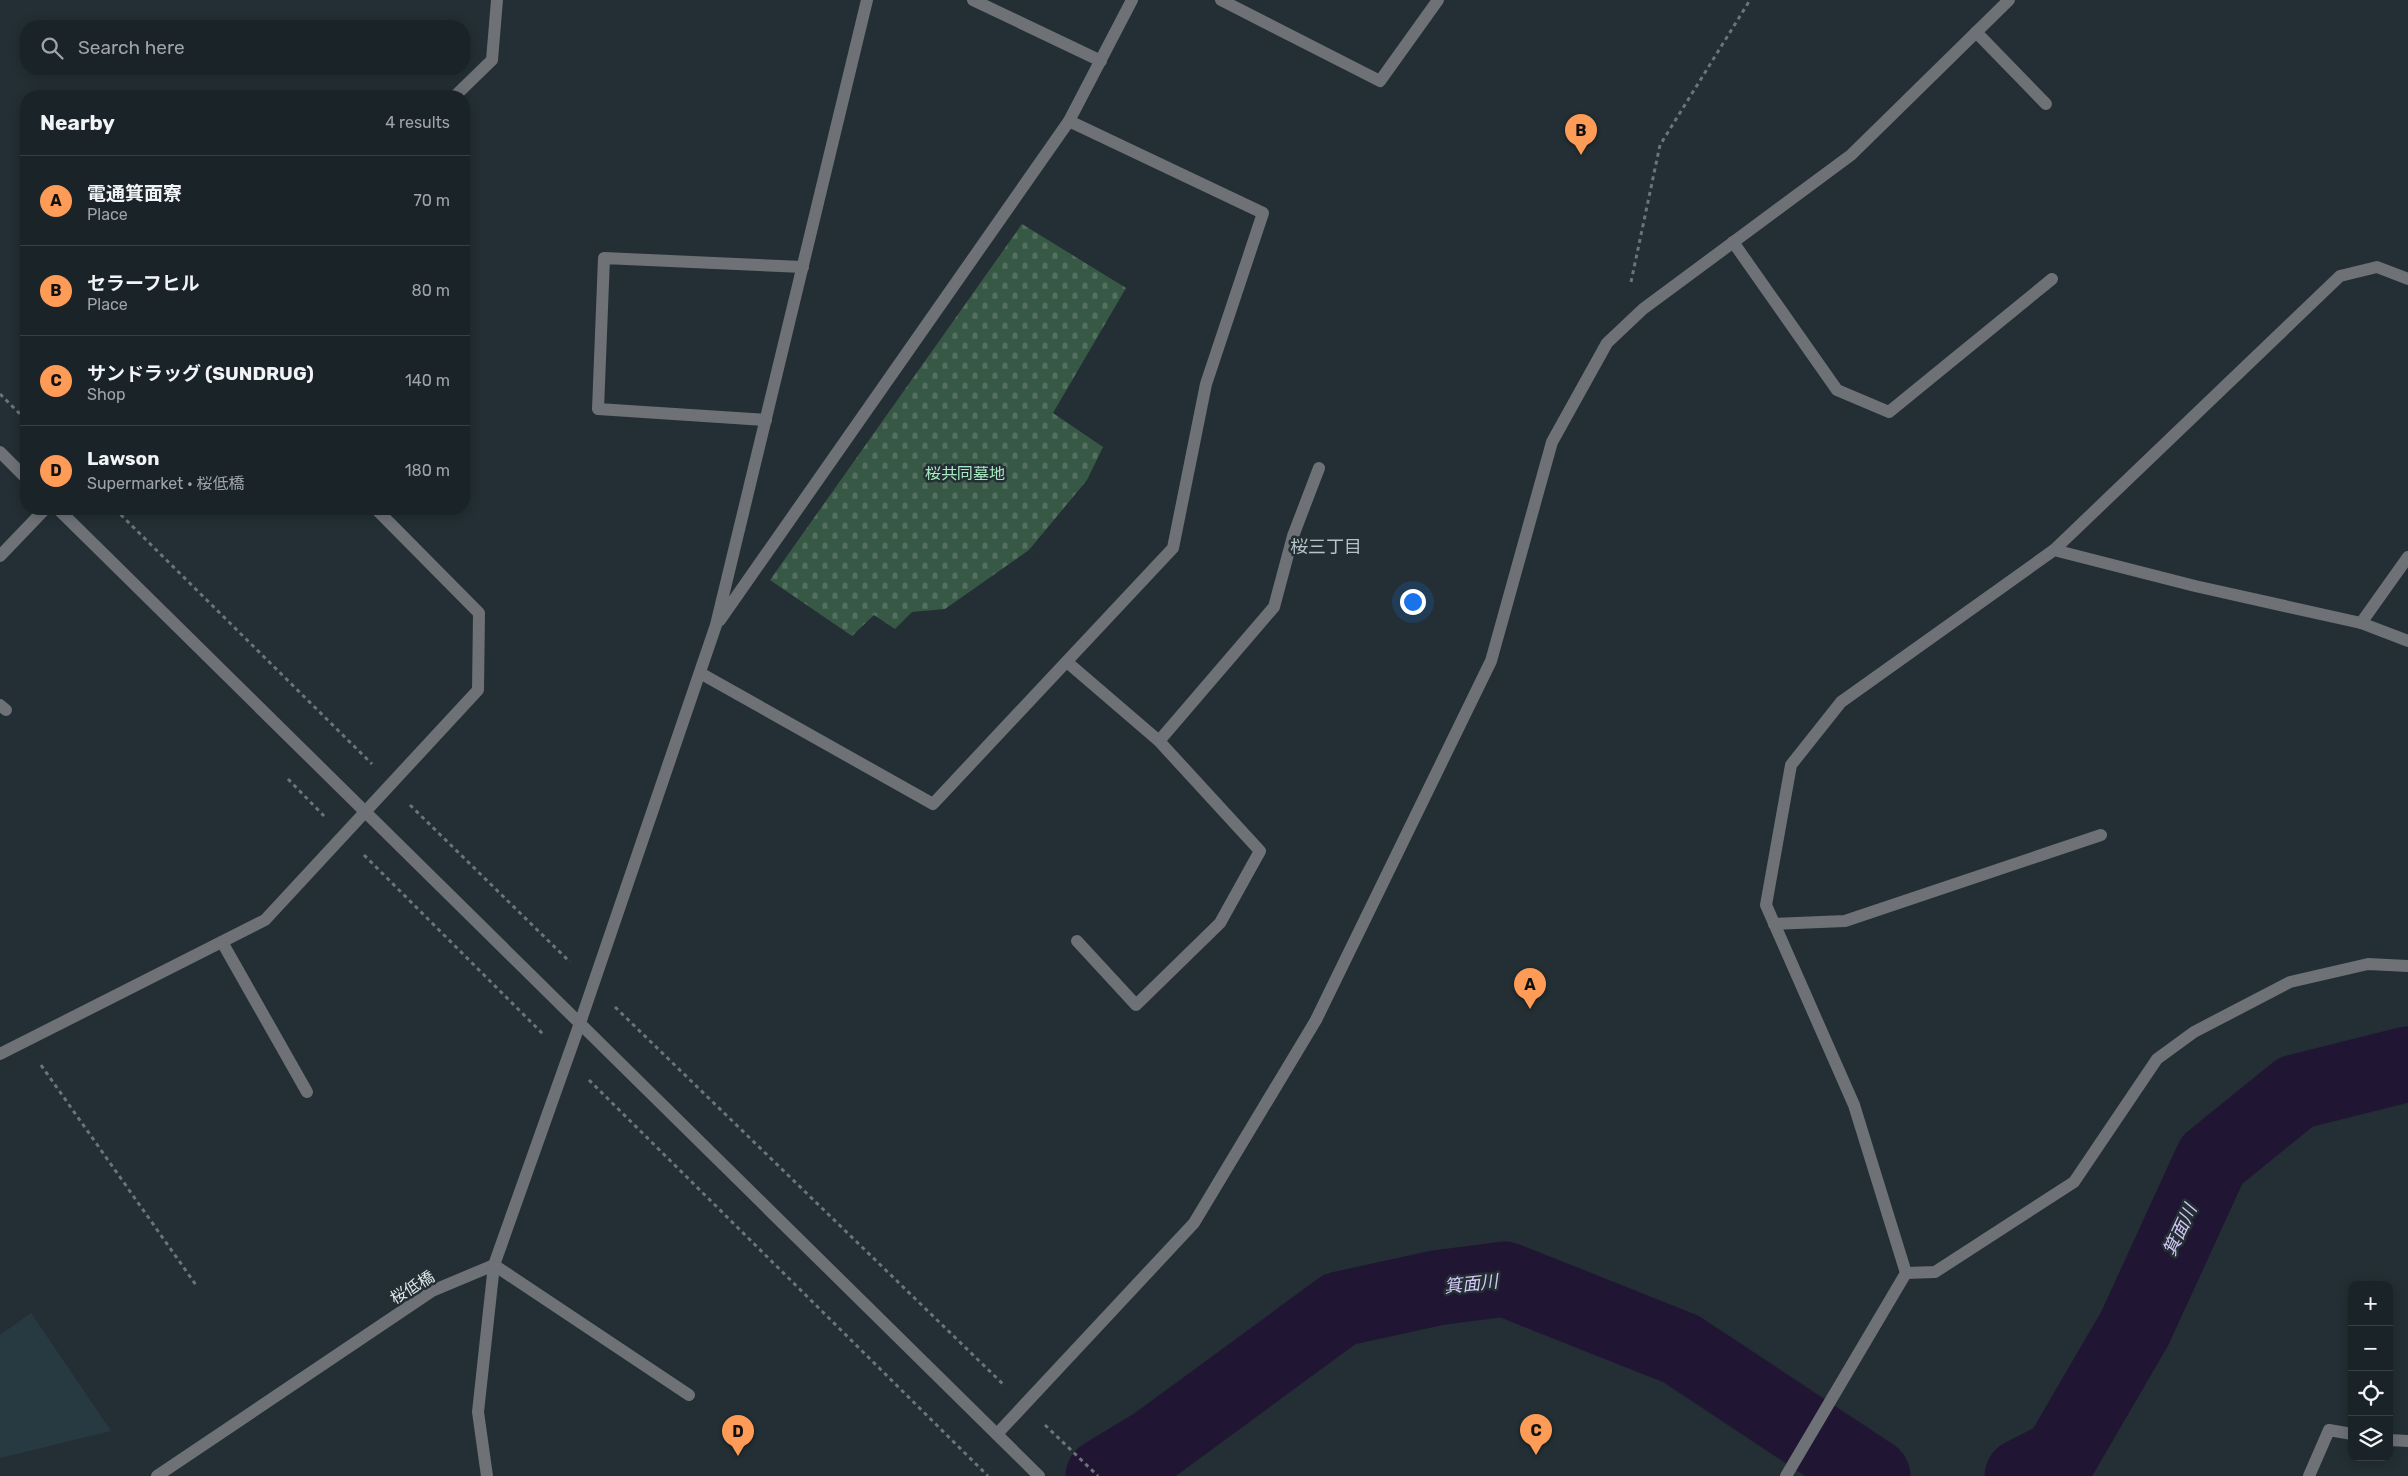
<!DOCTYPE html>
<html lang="en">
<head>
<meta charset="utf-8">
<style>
  :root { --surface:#1a2327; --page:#232b2f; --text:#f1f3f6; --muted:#9fa4a7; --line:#384044; --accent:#fe9c57 }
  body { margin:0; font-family:Rubik,"Noto Sans JP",sans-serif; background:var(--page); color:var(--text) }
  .controls { position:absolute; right:15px; bottom:15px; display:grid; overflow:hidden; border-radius:10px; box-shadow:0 2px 12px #0003 }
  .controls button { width:45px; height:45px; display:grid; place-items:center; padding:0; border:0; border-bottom:1px solid var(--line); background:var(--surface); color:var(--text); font:25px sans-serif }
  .you { position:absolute; left:1412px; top:601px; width:18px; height:18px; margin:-12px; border:4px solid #fff; border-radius:50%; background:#1a73e8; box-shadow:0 0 0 8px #1a73e833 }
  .badge { display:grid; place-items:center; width:32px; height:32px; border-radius:50%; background:var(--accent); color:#111; font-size:16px; font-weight:700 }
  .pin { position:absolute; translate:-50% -41px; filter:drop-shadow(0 1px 2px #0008) }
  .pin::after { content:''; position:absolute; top:26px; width:18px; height:15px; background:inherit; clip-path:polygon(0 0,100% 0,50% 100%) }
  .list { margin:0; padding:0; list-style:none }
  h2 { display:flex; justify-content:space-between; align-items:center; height:65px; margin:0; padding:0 20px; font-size:21px }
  h2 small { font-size:16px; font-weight:400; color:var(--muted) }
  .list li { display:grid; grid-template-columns:32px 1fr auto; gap:15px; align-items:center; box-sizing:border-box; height:90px; padding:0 20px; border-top:1px solid var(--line) }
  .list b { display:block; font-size:19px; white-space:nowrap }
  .list p { margin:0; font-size:16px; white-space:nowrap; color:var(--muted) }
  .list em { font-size:16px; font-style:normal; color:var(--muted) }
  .icon { flex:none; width:28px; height:28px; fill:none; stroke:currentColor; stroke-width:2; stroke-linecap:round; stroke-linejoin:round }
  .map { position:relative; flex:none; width:2408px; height:1476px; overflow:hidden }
  .search { position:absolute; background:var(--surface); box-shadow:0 2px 12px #0003; left:20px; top:20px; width:450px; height:55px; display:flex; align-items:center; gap:12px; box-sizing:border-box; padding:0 18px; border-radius:20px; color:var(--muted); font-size:19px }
  .panel { position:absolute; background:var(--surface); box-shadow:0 2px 12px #0003; left:20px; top:90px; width:450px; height:425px; border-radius:20px }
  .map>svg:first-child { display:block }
  .built { fill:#273a42 }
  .cemetery { fill:url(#cemetery-stones) }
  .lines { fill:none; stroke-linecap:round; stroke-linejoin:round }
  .river { stroke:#201633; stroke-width:75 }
  .path { stroke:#6a7479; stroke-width:3; stroke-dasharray:4 4; stroke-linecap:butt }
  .minor { stroke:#6e7176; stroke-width:12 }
  .labels { text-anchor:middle; stroke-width:5; stroke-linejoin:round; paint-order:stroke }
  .park-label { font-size:16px; fill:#a8e9c2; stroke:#232f34 }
  .street-label { font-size:16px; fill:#dee6e9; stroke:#232f34 }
  .neighbourhood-label { font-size:18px; fill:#b4c2c9; stroke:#232f34 }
  .water-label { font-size:18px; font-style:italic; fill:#d4c6f6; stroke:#232f34 }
</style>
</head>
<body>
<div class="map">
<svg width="2408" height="1476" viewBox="0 0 2408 1476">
  <defs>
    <pattern id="cemetery-stones" width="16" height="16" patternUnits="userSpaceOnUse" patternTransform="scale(1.25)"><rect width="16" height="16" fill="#375845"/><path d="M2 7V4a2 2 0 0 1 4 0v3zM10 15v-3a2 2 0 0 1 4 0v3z" fill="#547060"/></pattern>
  </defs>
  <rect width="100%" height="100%" fill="#232f34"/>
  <!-- built -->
  <polygon class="built" points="31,1313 111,1431 0,1458 0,1335"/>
  <!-- cemetery -->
  <polygon class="cemetery" points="1022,224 1126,288 1053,413 1103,447 1087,480 1029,550 945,609 912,612 895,629 874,615 852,636 770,580"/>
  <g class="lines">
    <!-- river -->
    <g class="river">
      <polyline points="1103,1476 1156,1444 1340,1309 1436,1288 1505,1279 1681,1349 1873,1476"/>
      <polyline points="2022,1476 2060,1457 2135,1328 2212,1160 2296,1092 2408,1064"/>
    </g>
    <!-- path -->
    <g class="path">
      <polyline points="1631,282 1660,145 1750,0"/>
      <polyline points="0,394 26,420"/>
      <polyline points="115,509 372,764"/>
      <polyline points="288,779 324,816"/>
      <polyline points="410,805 570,962"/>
      <polyline points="364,855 545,1036"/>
      <polyline points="615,1007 1005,1386"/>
      <polyline points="41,1065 196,1285"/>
      <polyline points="589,1080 988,1476"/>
      <polyline points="1045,1425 1098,1476"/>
    </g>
    <!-- minor -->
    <g class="minor">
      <polyline points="973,0 1101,61"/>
      <polyline points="1221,0 1380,81 1438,0"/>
      <polyline points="1976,32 2046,104"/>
      <polyline points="455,96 492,60 497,0"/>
      <polyline points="1733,242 1837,390 1889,412 2052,279"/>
      <polyline points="766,420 598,409 604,258 803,267"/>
      <polyline points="0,452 26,478"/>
      <polyline points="58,509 1039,1476"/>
      <polyline points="2054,550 2340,276 2377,267 2408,279"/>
      <polyline points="0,556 45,509"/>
      <polyline points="720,620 1069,121 1132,0"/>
      <polyline points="2361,623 2408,557"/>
      <polyline points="1067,662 1159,741 1260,851 1220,923 1136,1005 1077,941"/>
      <polyline points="700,673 933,804 1173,548 1206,384 1263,213 1069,121"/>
      <polyline points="0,705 6,710"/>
      <polyline points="1159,741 1274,607 1293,536 1319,468"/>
      <polyline points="1774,924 1845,921 2101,835"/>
      <polyline points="222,942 307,1092"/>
      <polyline points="0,1054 265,920 478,690 479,613 376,509"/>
      <polyline points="1906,1273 1935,1272 2074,1182 2157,1059 2194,1032 2290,982 2368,964 2408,966"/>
      <polyline points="997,1434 1194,1223 1316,1020 1491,661 1552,442 1607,343 1643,309 1851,155 2009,0"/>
      <polyline points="2389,1440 2408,1441"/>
      <polyline points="157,1476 432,1291 494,1265 689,1395"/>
      <polyline points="487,1476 478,1412 494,1265 580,1023 716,625 867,0"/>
      <polyline points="1786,1476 1906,1273 1854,1105 1766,905 1791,765 1841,702 2054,550 2195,586 2361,623 2408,641"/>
      <polyline points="2309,1476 2329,1430 2352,1434"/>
    </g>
  </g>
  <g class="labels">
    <!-- park labels -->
    <g class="park-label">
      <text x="965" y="479">桜共同墓地</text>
    </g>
    <!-- street labels -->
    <g class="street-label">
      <text transform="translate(412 1287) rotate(-31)" y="6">桜低橋</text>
    </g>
    <!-- neighbourhood labels -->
    <g class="neighbourhood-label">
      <text x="1326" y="553">桜三丁目</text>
    </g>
    <!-- water labels -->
    <g class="water-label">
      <text transform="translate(2180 1230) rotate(-65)" y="6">箕面川</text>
      <text transform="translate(1471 1284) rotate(-6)" y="6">箕面川</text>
    </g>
  </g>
</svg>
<div class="controls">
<button>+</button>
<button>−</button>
<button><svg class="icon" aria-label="locate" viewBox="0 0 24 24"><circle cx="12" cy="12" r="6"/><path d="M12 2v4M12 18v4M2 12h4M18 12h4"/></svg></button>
<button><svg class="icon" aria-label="layers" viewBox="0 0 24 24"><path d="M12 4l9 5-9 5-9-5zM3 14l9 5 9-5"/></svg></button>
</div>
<div class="you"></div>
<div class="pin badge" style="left:1530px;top:1009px">A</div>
<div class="pin badge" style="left:1581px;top:155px">B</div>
<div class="pin badge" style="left:1536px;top:1455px">C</div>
<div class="pin badge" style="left:738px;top:1456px">D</div>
<div class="search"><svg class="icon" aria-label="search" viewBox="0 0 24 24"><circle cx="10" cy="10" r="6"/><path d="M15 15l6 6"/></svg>Search here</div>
<section class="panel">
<h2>Nearby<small>4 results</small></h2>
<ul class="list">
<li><span class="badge">A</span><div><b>電通箕面寮</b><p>Place</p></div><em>70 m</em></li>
<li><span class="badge">B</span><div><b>セラーフヒル</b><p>Place</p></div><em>80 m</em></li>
<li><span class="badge">C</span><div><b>サンドラッグ (SUNDRUG)</b><p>Shop</p></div><em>140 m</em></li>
<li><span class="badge">D</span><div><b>Lawson</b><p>Supermarket · 桜低橋</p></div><em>180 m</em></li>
</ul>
</section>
</div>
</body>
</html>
